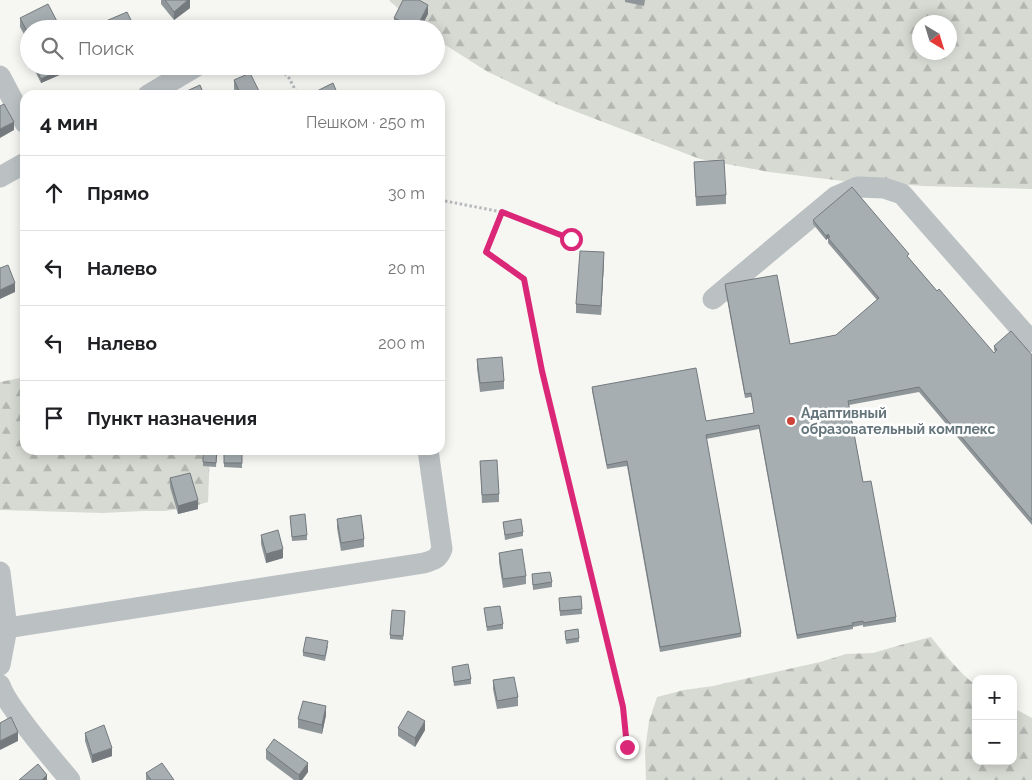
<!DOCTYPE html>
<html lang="ru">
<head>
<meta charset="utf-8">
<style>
  :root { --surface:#fff; --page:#f2f2f2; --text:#202124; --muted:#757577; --line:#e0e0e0 }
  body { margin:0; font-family:Raleway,sans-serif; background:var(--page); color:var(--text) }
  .controls { position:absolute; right:15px; bottom:15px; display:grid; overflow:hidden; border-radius:10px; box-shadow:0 2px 12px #0003 }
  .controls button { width:45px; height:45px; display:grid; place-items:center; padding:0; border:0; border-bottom:1px solid var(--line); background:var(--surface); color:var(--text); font:25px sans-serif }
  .compass { position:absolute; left:912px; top:15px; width:45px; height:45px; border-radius:50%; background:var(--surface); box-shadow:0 2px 12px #0003; rotate:142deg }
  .stop { position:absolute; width:15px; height:15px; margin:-11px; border:4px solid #db2777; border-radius:50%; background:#fff }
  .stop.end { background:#db2777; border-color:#fff; box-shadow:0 1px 5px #0008 }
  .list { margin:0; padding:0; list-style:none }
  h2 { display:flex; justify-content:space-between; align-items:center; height:65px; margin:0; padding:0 20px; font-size:21px }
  h2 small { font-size:16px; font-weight:400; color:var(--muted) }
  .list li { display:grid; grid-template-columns:32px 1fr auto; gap:15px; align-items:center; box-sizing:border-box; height:75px; padding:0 20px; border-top:1px solid var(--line) }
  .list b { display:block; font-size:19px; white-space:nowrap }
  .list em { font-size:16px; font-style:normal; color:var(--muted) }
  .icon { flex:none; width:28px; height:28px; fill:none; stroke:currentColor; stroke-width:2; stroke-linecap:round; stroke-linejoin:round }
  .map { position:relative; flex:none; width:1032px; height:780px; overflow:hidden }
  .search { position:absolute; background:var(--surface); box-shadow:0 2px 12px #0003; left:20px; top:20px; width:425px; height:55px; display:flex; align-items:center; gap:12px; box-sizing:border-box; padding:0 18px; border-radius:28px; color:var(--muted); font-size:19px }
  .panel { position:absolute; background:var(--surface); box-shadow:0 2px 12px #0003; left:20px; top:90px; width:425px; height:365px; border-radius:15px }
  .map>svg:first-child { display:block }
  .forest { fill:url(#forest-firs); fill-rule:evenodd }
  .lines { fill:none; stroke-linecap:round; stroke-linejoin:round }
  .path { stroke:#b6babc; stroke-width:3; stroke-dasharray:2.5 2.5; stroke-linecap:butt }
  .minor { stroke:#bbc1c3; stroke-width:21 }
  .wall { fill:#8f9699 }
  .shaded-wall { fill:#747a7d }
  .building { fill:#a6aeb2; stroke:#747a7d }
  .route { stroke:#db2777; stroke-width:6 }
  .poi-dot { fill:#cf423a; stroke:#fff; stroke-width:2 }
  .labels { text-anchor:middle; stroke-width:5; stroke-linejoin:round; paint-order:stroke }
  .poi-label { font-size:14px; font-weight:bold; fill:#64757b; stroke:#fff; text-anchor:start }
</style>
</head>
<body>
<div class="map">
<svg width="1032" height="780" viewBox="0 0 1032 780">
  <defs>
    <pattern id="forest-firs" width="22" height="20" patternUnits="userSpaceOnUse" patternTransform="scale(1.25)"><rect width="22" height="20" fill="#d7dad3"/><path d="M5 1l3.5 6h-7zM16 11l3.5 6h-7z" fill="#b2b5b0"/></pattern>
  </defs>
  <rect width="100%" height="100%" fill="#f6f6f3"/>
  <!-- forest -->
  <g class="forest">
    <path d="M389,0H1032V189L923,186L843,181L769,172L700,159L556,104L488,72L436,39V29H420ZM920,22H950V52H920Z"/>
    <polygon points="25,377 25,450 210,450 208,502 191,507 165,511 144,511 103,513 0,510 0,382"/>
    <path d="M931,637C945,654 958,672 976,685V761H1013V708L1032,718V780H646L645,751L649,721L657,697L684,690L713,686L820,662L846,654L873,653L904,644Z"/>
  </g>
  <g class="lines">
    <!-- path -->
    <g class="path">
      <polyline points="278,66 289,78 298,95"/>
      <polyline points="440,200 502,212 571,239"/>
      <polyline points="502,212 486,251 524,279 542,371 623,707 627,747"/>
    </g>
    <!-- minor -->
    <g class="minor">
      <polyline points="0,76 25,123"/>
      <polyline points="148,95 197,66"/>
      <polyline points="0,177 25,163"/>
      <polyline points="713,299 835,197 858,187 884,188 902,194 1032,342"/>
      <polyline points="0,572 7,628 0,665"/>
      <path d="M7,628L424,563C434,560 438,559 442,549L428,450"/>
      <path d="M0,685C4,697 13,708 20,718C36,740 53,760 70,780"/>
    </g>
  </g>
  <!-- wall -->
  <g class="wall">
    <polygon points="161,0 190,0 190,8 174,20 161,4"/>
    <polygon points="625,0 645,0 644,6 625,2"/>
    <polygon points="428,14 420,29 399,29 394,26 394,18"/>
    <polygon points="20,18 29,29 29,43 20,27"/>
    <polygon points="106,21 132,27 127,29 108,29 106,26"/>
    <polygon points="35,67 64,73 41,83 35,71"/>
    <polygon points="234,80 260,95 237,95 234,89"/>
    <polygon points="694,162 726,195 726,204 696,206"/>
    <polygon points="813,220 909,258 937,291 994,353 995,352 994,350 994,346 1032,355 1032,525 919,392 849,405 863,482 896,617 896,622 863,627 863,625 853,627 853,629 797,639 759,429 706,439 741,633 741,637 660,652 627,466 607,469 592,391 592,387 706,421 754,413 751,397 745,398 725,288 725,284 790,344 836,335 877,300 828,243 828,238 826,240 813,224"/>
    <polygon points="604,261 601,315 576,313 576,304"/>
    <polygon points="477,359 504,381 504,389 480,392 477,368"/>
    <polygon points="203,450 217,450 216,467 203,466"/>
    <polygon points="224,450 242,450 242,468 224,467"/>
    <polygon points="480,461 499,494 499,502 482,503"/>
    <polygon points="170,478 198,509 178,514 170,487"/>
    <polygon points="290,516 307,535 307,540 292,541"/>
    <polygon points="337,519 364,539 364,547 341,551 337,528"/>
    <polygon points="503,522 523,532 523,536 505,540"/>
    <polygon points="261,535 283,558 266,563 261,544"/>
    <polygon points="499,553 526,576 526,584 503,588 499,562"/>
    <polygon points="532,574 552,582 552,587 533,590"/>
    <polygon points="581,596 582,614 560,616 559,602"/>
    <polygon points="484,608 503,624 503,629 487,631"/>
    <polygon points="405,616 403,640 390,639 390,635"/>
    <polygon points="565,631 579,638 579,642 566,644"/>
    <polygon points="328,646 325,661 303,656 303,652"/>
    <polygon points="452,667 471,679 471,684 454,686"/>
    <polygon points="493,680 518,697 518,706 497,709 493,689"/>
    <polygon points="326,715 322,734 298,728 298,719"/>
    <polygon points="398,728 425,730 415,747 398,736"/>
    <polygon points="85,733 112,756 92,763 85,741"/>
    <polygon points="266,750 308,772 302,780 294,780 266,759"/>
    <polygon points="146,773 174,780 146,780"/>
  </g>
  <!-- shaded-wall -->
  <g class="shaded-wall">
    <polygon points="188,0 190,0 190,8 174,20 174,12"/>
    <polygon points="428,5 428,14 420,29 416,29"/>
    <polygon points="132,22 132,27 127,29 118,29"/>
    <polygon points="64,68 64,73 41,83 41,79"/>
    <polygon points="14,122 14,130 0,138 0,129"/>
    <polygon points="828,234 828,238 826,240 826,236"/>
    <polygon points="604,252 604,261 601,315 601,306"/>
    <polygon points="15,283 15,292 0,299 0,290"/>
    <polygon points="198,500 198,509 178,514 178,506"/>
    <polygon points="283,549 283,558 266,563 266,554"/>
    <polygon points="326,706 326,715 322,734 322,725"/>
    <polygon points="425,721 425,730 415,747 415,738"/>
    <polygon points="18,732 18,741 0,750 0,741"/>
    <polygon points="112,748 112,756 92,763 92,755"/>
    <polygon points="308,763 308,772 302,780 299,780 299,775"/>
    <polygon points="47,775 47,780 42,780"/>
  </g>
  <!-- building -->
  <g class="building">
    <polygon points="165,0 188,0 174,12"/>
    <polygon points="403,0 419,0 428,5 416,29 394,18"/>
    <polygon points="48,4 61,29 29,29 29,35 20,18"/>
    <polygon points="127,12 132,22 118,29 110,29 106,21"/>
    <polygon points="37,66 63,66 64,68 41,79 35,67"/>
    <polygon points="250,73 260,93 257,95 241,95 234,80"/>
    <polygon points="333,83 338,95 312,95 311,94"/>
    <polygon points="200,85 204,95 178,95"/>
    <polygon points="4,104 14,122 0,129 0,106"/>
    <polygon points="724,160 726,195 696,197 694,162"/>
    <polygon points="852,187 909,254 907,256 937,291 939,289 994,353 997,350 994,346 1011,331 1032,355 1032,520 919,387 848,401 863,482 871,481 896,617 863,623 863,621 852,623 853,625 797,635 759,425 706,435 741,633 660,647 627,461 607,465 592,387 696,368 706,421 754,413 751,393 745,394 725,284 777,275 790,344 836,335 879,298 828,238 830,237 828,234 826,236 813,220"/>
    <polygon points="580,251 604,252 601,306 576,304"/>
    <polygon points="8,265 15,283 0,290 0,268"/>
    <polygon points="502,357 504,381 480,383 477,359"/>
    <polygon points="203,450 217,450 216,463 203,462"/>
    <rect x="224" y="450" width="18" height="13"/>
    <polygon points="497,460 499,494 482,495 480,461"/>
    <polygon points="190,473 198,500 178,506 170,478"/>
    <polygon points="305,514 307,535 292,537 290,516"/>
    <polygon points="361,515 364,539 341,543 337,519"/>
    <polygon points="521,519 523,532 505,535 503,522"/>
    <polygon points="278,530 283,549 266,554 261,535"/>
    <polygon points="522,549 526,576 503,579 499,553"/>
    <polygon points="550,572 552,582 533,585 532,574"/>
    <polygon points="581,596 582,609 560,611 559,598"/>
    <polygon points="500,606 503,624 487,627 484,608"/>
    <polygon points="392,610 405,611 403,636 390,635"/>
    <polygon points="578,629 579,638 566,640 565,631"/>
    <polygon points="306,637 328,641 325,656 303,652"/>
    <polygon points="468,664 471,679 454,682 452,667"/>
    <polygon points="514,677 518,697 497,701 493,680"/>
    <polygon points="303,701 326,706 322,725 298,719"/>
    <polygon points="408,711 425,721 415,738 398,728"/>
    <polygon points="11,717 18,732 0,741 0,723"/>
    <polygon points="104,725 112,748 92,755 85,733"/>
    <polygon points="274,739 308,763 299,775 266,750"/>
    <polygon points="162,763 174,780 151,780 146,773"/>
    <polygon points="38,764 47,775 42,780 19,780"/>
  </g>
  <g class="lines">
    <!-- route -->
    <polyline class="route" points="571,239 502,212 486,252 524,279 542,371 623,707 627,747"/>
  </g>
  <!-- markers -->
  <circle class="poi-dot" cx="791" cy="421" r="5"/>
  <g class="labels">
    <!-- poi labels -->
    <g class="poi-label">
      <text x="801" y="418">Адаптивный<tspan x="801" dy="16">образовательный комплекс</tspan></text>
    </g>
  </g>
</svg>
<div class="controls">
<button>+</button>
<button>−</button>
</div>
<svg class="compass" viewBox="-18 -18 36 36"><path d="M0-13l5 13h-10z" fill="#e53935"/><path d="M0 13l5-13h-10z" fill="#757577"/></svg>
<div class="stop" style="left:571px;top:239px"></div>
<div class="stop end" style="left:627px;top:747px"></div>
<div class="search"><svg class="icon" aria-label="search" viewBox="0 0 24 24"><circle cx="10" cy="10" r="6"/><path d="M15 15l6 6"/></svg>Поиск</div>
<section class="panel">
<h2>4 мин<small>Пешком · 250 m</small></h2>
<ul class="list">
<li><svg class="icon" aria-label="ahead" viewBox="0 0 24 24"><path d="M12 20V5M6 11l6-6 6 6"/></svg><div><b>Прямо</b></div><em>30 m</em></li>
<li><svg class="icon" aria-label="left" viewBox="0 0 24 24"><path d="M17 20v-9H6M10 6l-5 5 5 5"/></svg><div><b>Налево</b></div><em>20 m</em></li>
<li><svg class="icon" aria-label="left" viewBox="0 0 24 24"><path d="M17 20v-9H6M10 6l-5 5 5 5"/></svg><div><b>Налево</b></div><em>200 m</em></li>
<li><svg class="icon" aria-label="arrive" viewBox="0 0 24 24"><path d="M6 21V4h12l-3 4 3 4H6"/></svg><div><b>Пункт назначения</b></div></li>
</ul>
</section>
</div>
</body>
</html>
